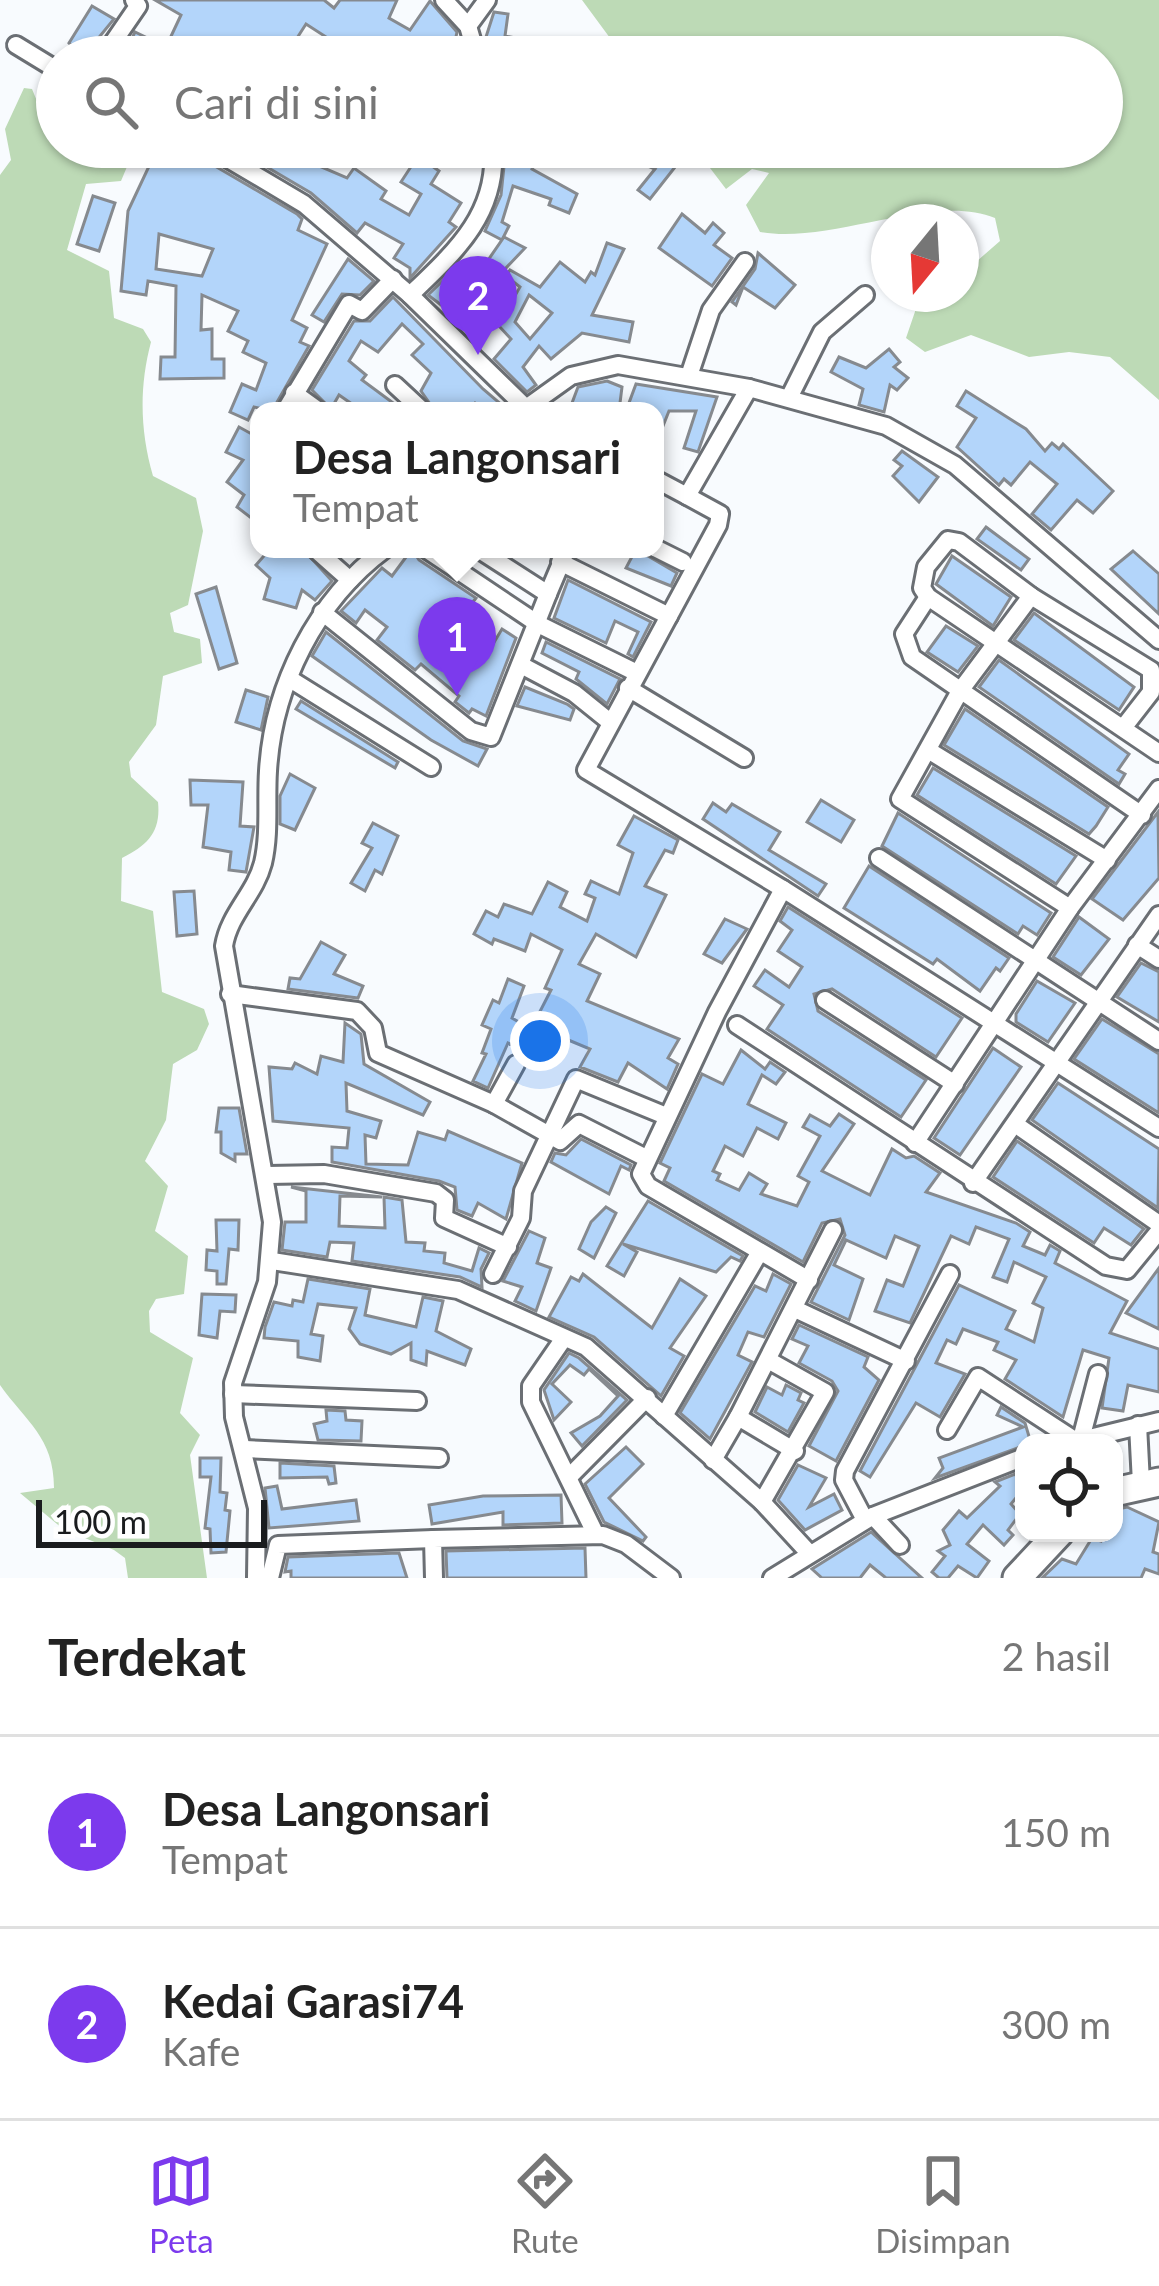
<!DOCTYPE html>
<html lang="id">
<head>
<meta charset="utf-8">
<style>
  :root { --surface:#fff; --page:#f2f2f2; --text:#222; --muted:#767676; --line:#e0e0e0; --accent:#7c3aed }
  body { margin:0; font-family:Lato,sans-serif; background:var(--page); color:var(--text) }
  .controls { position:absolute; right:36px; bottom:36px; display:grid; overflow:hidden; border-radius:24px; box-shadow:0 3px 9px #0004 }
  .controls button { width:108px; height:108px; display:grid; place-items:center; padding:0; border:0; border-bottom:3px solid var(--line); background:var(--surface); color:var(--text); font:60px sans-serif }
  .compass { position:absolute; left:871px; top:204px; width:108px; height:108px; border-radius:50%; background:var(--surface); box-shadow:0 3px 9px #0004; rotate:198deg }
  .scale { position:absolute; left:36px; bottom:30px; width:231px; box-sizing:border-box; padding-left:12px; border:6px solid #1a1c1e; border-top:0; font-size:33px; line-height:42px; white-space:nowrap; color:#1a1c1e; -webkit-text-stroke:9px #fff; paint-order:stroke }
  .you { position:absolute; left:540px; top:1041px; width:42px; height:42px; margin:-30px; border:9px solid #fff; border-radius:50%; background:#1a73e8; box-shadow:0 0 0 18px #1a73e833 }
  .badge { display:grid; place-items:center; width:78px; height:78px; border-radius:50%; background:var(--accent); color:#fff; font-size:39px; font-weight:700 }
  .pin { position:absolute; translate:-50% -99px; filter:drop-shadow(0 3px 6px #0008) }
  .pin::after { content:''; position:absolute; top:63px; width:42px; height:36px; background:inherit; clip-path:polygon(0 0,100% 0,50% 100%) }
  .popup { position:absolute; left:250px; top:402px; width:414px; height:156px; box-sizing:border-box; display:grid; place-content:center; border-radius:24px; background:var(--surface); filter:drop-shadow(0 3px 9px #0005); font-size:39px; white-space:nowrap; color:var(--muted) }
  .popup b { font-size:45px; color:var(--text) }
  .popup::after { content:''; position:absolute; left:50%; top:100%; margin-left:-24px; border:24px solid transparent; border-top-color:var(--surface) }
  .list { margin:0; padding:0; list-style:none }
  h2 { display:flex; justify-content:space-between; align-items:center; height:156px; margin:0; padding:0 48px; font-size:51px }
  h2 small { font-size:39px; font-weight:400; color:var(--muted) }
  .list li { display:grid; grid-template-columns:78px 1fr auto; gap:36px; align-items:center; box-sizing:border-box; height:192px; padding:0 48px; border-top:3px solid var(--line) }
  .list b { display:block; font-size:45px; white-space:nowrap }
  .list p { margin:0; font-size:39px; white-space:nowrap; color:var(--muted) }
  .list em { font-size:39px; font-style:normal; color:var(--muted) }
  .icon { flex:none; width:66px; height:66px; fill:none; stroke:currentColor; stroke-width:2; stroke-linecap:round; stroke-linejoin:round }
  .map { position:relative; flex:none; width:1159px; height:1578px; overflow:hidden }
  .search { position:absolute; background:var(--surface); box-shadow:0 3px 9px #0004; left:36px; right:36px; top:36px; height:132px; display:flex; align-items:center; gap:30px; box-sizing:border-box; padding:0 42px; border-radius:66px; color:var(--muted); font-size:45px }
  .sheet { height:540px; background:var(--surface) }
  nav { display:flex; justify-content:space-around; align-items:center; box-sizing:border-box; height:168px; border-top:3px solid var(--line); background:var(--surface); font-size:33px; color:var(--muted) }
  nav a { display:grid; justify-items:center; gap:6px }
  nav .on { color:var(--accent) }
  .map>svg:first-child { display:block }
  .green { fill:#bddab6 }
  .building { fill:#b3d5fa; stroke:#868a8f; stroke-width:3; fill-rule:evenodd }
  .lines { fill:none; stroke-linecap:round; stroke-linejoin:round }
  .minor-casing { stroke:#6b6f74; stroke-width:22 }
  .primary-casing { stroke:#6b6f74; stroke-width:33 }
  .minor { stroke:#fff; stroke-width:16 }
  .primary { stroke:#fff; stroke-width:27 }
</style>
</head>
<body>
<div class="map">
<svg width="1159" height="1578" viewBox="0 0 1159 1578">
  <rect width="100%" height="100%" fill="#f8fbfe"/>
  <!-- green -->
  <g class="green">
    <path d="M582,0H1159V400L1110,357L1069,352L1029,357L971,335L925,352L906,338L919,300L961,294V275L1000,241L995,218C933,192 830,245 760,232L746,205L769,173L752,169L726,189L694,147H1102V57H624Z"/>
    <path d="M24,88L32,89L41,111L57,123V147H103L126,156L129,162L121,181L86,184L67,250L109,271L114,318L143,329L151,342C139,387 140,431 153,476L196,498L203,531L188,605L170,613L174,632L200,639L202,663L163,676L156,725L129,762L131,777L158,802C161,832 148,845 122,858L121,901L153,911L162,992L204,1009L209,1024L197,1050L173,1064L166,1120L145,1161L168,1186L155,1231L188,1256L184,1294L156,1299L149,1311L150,1332L193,1358L180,1413L200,1435L190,1455L207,1578H128L125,1558L114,1550L63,1529L20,1493L54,1488C54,1437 26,1422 0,1385V175L11,160L5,129Z"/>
  </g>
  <!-- building -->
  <g class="building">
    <polygon points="155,0 324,0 334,8 340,0 397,0 389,18 410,30 430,1 457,32 454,46 464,57 335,57 340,46 306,24 290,49 273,38 261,57 248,57 233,47 228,57 217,57 188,45 187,57 123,57 135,32 166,47 181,15"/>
    <polygon points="92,6 114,19 83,57 69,43"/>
    <polygon points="494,12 508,14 505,36 583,51 582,57 489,57 485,40"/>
    <path d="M158,147L182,148L208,162L297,214L302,219L298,230L327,244L292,320L307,328L300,342L309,346L272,411L254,407L248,420L230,412L242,384L256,390L266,363L243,352L248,341L228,331L238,311L202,295L201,330L212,329V359H224V378L160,379L161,357H175L176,286L148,281L146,295L121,291L128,211ZM159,234L213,249L202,276L156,269Z"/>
    <polygon points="233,147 327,147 319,166 347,178 354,168 386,191 381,199 409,215 421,194 401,182 416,159 399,147 438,147 428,163 439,171 431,184 461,203 449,222 456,227 410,278 410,268 394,258 403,244 365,223 357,233 311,193"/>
    <polygon points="506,147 541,147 532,169 577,194 569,213 549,205 551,199 513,186 502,222 509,226 502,240 485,231 501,195"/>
    <polygon points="630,147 658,147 679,162 650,199 638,190 655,169 626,157"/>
    <polygon points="93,196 115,203 99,251 77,244"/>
    <polygon points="682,214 705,233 713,223 724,233 714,245 732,258 712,286 659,248"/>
    <path d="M504,237L525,248L484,291L505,313L520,287L506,276L510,270L540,287L560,262L585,282L591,272L595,275L607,243L624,249L592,315L633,322L629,342L582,333L551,359L539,346L523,367L536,385L527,392L494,359L511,339L487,313L474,330L428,295L458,266L475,279ZM529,295L552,313L530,339L515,322Z"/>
    <polygon points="758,253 795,285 775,308 743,287 736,305 732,302 755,269"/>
    <polygon points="348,259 374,281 360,295 342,294 324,322 312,315"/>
    <polygon points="393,297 483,389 509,411 485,411 475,403 467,411 435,411 421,391 431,373 412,355 423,344 402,324 378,352 361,341 349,361 366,375 362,380 404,411 362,411 339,395 331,409 312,390 354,321 370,321"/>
    <polygon points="889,349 900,362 894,367 908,378 897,390 890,385 884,412 859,405 863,389 831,372 839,357 866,368"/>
    <polygon points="607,381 622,387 619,411 569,411 578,387"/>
    <polygon points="636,384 717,397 698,452 684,448 696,411 669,411 655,446 655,411 626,411"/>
    <polygon points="966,391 1026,429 1045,451 1052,443 1059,449 1063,444 1113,491 1093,513 1077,500 1051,530 1032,514 1057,484 1030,462 1011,485 1004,479 999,485 957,447 976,418 957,406"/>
    <polygon points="239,427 259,438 259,524 237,507 244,495 227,482 243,460 226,452"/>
    <polygon points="902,451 938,477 919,502 893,476 902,466 894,460"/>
    <polygon points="986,527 1029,559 1021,570 977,539"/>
    <polygon points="270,549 303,549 332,581 315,600 302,590 296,608 264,599 270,578 256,565"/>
    <polygon points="412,549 419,560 476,598 469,607 480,615 470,627 493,644 502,629 516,638 486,716 472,709 469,713 455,702 459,696 421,664 415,670 377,640 387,627 365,610 356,623 341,611 382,568 392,576"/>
    <polygon points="636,549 677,573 671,586 626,568"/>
    <polygon points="1133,551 1159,574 1159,614 1111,569"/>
    <polygon points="952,556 1011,597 993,626 936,584"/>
    <polygon points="568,580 651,622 633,657 628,654 638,632 615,621 606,643 554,618"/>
    <polygon points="216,587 237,663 219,669 196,594"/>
    <polygon points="1034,613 1134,687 1119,710 1014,640"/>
    <polygon points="946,626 978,646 958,672 927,652"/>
    <polygon points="326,632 463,741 487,749 478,766 431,740 312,656"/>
    <polygon points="546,642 620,679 607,704 576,679 579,672 542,653"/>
    <polygon points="999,660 1129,754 1118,770 1125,774 1119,784 979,687"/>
    <polygon points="525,687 567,704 574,709 570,720 517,706"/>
    <polygon points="246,690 268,697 261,730 236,722"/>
    <polygon points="301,701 398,762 395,768 296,709"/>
    <polygon points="965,709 1108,807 1096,826 1089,834 944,745"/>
    <polygon points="933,768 1076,856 1056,884 917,795"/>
    <polygon points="290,774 315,788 295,830 280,824 280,796"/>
    <polygon points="190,780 243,782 240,826 254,827 246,872 229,870 231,852 203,847 208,805 191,805"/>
    <polygon points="821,800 854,820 841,842 807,822"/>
    <polygon points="713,803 726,812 732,804 780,832 769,850 826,884 818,896 703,819"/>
    <polygon points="1158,812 1159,878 1123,920 1092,899"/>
    <polygon points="898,813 1051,913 1037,935 1023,926 1018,934 882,846"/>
    <polygon points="634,816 678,840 673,853 665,850 645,886 666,895 636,957 596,934 579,964 600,974 587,1001 679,1039 668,1058 678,1064 667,1089 628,1063 618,1082 580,1067 590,1049 566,1039 553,1064 508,1043 488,1088 473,1081 486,1054 482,1053 491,1029 482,1025 493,1000 499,1003 508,979 524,986 512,1018 531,1029 551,990 545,988 562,950 531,934 525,951 494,939 492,944 474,934 486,911 498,917 504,904 532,914 548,882 567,892 560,907 587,921 595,898 585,894 591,881 619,894 633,853 618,845"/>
    <polygon points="373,823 398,836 382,874 375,870 365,891 351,883 372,848 362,843"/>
    <polygon points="869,866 1009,958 1000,971 996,968 980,991 937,959 933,964 844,908"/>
    <polygon points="194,891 197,934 177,936 174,892"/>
    <polygon points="788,907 962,1018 936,1057 832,989 814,994 818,1011 926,1080 901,1117 767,1029 783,1005 754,986 765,970 789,987 802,967 778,951 792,930 780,921"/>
    <polygon points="1079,917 1109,939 1081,975 1053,957"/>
    <polygon points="725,919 747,929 722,963 704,954"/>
    <polygon points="321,942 345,955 334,974 363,986 358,998 288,989 290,978 300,979"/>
    <polygon points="1141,963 1159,972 1159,1022 1117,997"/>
    <polygon points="1037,981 1075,1003 1048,1042 1016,1022 1016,1014"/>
    <polygon points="1102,1019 1159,1054 1159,1113 1074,1059"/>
    <polygon points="345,1023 361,1034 364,1064 430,1102 423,1115 346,1083 347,1111 381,1121 376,1138 365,1135 366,1164 408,1165 418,1132 445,1140 448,1131 522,1163 506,1219 478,1203 472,1216 457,1210 455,1187 439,1181 332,1162 332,1147 347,1148 349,1128 273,1121 269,1067 292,1069 295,1063 317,1074 321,1056 343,1062"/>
    <polygon points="993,1048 1021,1067 960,1155 934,1138"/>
    <polygon points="741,1050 765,1069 770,1062 785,1072 776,1084 762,1075 748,1104 786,1123 778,1139 757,1128 743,1156 725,1146 713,1171 720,1174 717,1180 739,1190 749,1173 767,1184 761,1194 797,1206 809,1182 798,1176 820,1136 803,1127 810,1115 830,1126 839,1114 854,1124 822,1171 870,1195 892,1149 906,1158 914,1156 940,1173 926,1192 1016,1223 1030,1232 1023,1246 1045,1255 1050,1245 1060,1251 1055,1263 1127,1301 1110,1333 1159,1349 1159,1392 1128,1385 1123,1411 1102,1408 1109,1358 1083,1350 1063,1417 1005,1379 1016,1360 994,1350 998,1342 963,1329 956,1344 947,1340 936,1363 965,1374 940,1417 916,1403 870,1477 860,1471 959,1285 1015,1311 1006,1329 1034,1342 1043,1308 1033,1303 1046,1277 1014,1262 1007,1282 993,1277 1009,1239 976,1227 969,1244 951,1236 910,1323 875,1311 887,1280 903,1286 919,1246 895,1236 886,1258 846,1240 834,1265 863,1279 849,1320 811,1302 845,1235 840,1219 822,1223 803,1262 664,1181 670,1168 660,1163 702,1074 723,1084"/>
    <polygon points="1058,1083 1159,1149 1158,1208 1032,1120"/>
    <polygon points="219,1108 239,1108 247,1154 235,1154 235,1161 221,1153 221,1132 216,1132"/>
    <polygon points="581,1139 631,1165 629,1170 621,1166 609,1194 551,1162 555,1153 566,1155"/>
    <polygon points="1017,1141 1144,1229 1142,1231 1131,1245 1104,1228 1094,1243 993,1177"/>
    <polygon points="291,1187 382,1197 340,1196 339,1226 385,1228 384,1197 402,1200 406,1242 425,1243 424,1251 445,1253 444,1263 472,1271 479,1248 489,1253 481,1269 482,1287 460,1277 352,1261 354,1243 330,1242 327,1257 282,1250 285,1222 306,1222 306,1191"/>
    <polygon points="648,1201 743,1256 740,1261 731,1257 716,1272 623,1244 637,1252 624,1276 607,1266"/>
    <polygon points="606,1207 616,1213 594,1258 579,1249 591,1222"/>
    <polygon points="216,1220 239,1220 238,1250 229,1249 226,1284 217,1284 217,1271 206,1270 207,1250 217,1251"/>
    <polygon points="529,1231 545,1238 537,1263 551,1268 536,1311 515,1301 522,1287 503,1281"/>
    <polygon points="1159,1268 1159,1329 1126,1313"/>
    <polygon points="583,1274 652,1328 680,1279 706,1296 670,1348 684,1356 661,1396 594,1337 549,1317 571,1277 579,1281"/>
    <polygon points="773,1274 791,1284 764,1337 748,1332 738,1355 752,1362 710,1439 680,1413 755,1286 766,1291"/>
    <polygon points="308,1279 370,1289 365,1315 416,1327 423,1297 443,1301 436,1331 471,1349 465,1365 427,1351 426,1365 411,1360 411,1343 391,1354 360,1344 349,1329 356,1308 318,1304 311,1334 323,1336 320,1361 298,1357 298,1341 264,1338 265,1327 274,1302 292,1306 293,1300 303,1302"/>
    <polygon points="202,1294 236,1295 235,1312 220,1311 217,1338 199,1335"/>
    <polygon points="799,1325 868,1357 864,1367 879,1380 836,1461 809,1446 838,1391 832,1381 799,1363 808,1346 792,1339"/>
    <polygon points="569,1353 579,1358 627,1400 582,1446 571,1433 600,1416 618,1396 589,1369 584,1375 570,1365 552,1384 571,1402 554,1420 544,1390"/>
    <polygon points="786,1385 801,1393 798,1400 804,1403 788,1432 755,1412 767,1387 782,1395"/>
    <polygon points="1001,1407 1025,1423 1031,1443 935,1478 943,1468 939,1458 1023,1427 997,1415"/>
    <polygon points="326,1410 345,1411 346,1420 362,1421 361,1441 318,1440 314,1424 327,1421"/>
    <polygon points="626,1447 643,1464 609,1498 646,1537 643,1541 604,1522 585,1484"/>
    <polygon points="200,1458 221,1458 220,1492 227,1493 225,1510 230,1511 226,1552 211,1553 210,1529 205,1528 211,1477 200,1477"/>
    <polygon points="280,1463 334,1466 336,1483 329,1484 327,1477 280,1478"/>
    <polygon points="798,1465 826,1478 809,1507 834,1494 842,1510 805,1530 778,1500"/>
    <polygon points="1015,1474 1024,1488 1011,1504 1020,1514 1008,1530 1013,1535 1004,1545 983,1525 967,1544 989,1561 977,1578 958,1566 948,1578 939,1578 932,1572 945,1556 938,1551 950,1545 943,1530 959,1511 967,1518 1000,1486 995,1482"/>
    <polygon points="277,1486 282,1509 356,1500 359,1521 269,1528 265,1488"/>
    <polygon points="561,1495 562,1523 503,1525 503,1512 432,1524 429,1505 483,1496"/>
    <polygon points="1127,1507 1159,1522 1153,1552 1159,1554 1159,1574 1145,1569 1141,1578 1042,1578 1062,1559 1076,1564 1092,1538 1101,1541 1104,1533 1114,1533 1114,1510"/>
    <polygon points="871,1532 922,1578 886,1578 870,1565 860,1578 822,1578 812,1569"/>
    <polygon points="585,1548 586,1578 447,1578 446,1551"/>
    <polygon points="399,1553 407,1578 291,1578 291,1571 285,1572 288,1557"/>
  </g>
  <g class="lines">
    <!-- minor casing -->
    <g class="minor-casing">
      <g id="minor">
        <polyline points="444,0 468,26 477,57"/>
        <polyline points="468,26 487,0"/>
        <polyline points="16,45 57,70"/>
        <polyline points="103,57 138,6 134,0"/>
        <polyline points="208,147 304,204 410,295 525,407"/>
        <path d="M410,295C455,252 498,214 493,147"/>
        <polyline points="689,376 711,310 745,262"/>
        <polyline points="395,385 423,411"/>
        <polyline points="749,388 687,496 720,514 718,525 586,770 783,889 717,1012 641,1174 648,1186 809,1280"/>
        <polyline points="294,393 319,411"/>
        <polyline points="789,398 822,332 865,295"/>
        <polyline points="285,411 349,304 362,311 393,279"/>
        <polyline points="522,411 571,376 618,365 749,388 886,426 955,465 1159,640"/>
        <polyline points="655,479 687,496"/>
        <polyline points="655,548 683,562"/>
        <polyline points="315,549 350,580"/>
        <polyline points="426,549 538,624 637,673"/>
        <polyline points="560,562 669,616"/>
        <polyline points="548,594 567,549"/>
        <polyline points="1031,596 960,691 900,799 1070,908"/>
        <polyline points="928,597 904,634 912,657 1142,815"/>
        <polyline points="322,612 471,731 491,737 548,594 478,549"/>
        <polyline points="521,665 574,693 610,722"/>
        <polyline points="290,679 431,767"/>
        <polyline points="628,688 744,758"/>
        <polyline points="1123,728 1151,692 1151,670 1031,596 959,542 948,540 926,567 922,588 928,597 1159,753"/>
        <polyline points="928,750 1107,860"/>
        <polyline points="879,858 1159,1041"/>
        <polyline points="783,889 1159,1128"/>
        <polyline points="1137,945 1159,959"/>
        <polyline points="230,994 357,1011 373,1028 378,1053 494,1104 560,1141 579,1124 646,1158"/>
        <polyline points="825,1000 955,1084"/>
        <polyline points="737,1025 1106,1266 1127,1270 1159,1231"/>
        <polyline points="494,1104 516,1064"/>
        <polyline points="1015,1124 1159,1224"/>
        <polyline points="915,1143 1070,908 1159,789"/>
        <polyline points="268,1175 324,1174 436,1193 445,1200 444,1218 508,1247"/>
        <polyline points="973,1183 1159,915"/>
        <polyline points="272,1261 458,1290 586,1347 762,1502 809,1553"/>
        <polyline points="493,1274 521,1218 523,1191 576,1079 666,1116"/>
        <polyline points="795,1309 906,1361"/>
        <polyline points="564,1338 531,1386 531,1402 596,1535"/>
        <polyline points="233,1394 417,1401"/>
        <polyline points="664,1416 758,1255"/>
        <polyline points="738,1417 833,1230"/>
        <polyline points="1138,1425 1141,1483"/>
        <polyline points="947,1430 978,1377 1079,1443"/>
        <polyline points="1073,1442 1159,1421"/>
        <polyline points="1080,1443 1098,1374"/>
        <polyline points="245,1449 439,1458"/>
        <polyline points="713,1460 738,1417 795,1451"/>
        <polyline points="569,1477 647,1398"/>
        <polyline points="762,1502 825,1392 768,1360"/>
        <polyline points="873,1516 900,1545"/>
        <polyline points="865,1520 844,1480 845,1471 950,1274"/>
        <path d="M256,1578L257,1508L234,1417L233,1383L267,1282L272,1222L224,946C229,914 255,894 263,863C270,833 266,802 268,771C273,686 316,600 385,549"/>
        <polyline points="270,1578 278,1545 433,1539"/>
        <polyline points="434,1578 433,1539 603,1535 626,1544 671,1578"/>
        <polyline points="772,1578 873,1516 1024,1457"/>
      </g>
    </g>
    <!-- primary casing -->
    <g class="primary-casing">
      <g id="primary">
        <polyline points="1114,1492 1159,1482"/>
        <polyline points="1017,1578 1059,1533"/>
      </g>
    </g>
    <!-- minor -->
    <use href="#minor" class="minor"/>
    <!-- primary -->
    <use href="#primary" class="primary"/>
  </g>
</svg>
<div class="controls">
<button><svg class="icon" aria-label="locate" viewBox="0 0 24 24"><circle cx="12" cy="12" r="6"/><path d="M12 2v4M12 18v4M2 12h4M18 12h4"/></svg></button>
</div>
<svg class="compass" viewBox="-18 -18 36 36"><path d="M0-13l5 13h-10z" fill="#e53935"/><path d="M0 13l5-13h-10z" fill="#767676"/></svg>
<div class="scale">100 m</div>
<div class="you"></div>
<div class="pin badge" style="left:457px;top:696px">1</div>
<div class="popup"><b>Desa Langonsari</b>Tempat</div>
<div class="pin badge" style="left:478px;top:355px">2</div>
<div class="search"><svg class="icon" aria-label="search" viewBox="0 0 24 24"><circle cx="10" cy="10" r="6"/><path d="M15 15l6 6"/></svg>Cari di sini</div>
</div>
<section class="sheet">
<h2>Terdekat<small>2 hasil</small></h2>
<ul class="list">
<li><span class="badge">1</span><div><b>Desa Langonsari</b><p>Tempat</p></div><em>150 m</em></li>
<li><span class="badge">2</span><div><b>Kedai Garasi74</b><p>Kafe</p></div><em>300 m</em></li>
</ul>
</section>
<nav>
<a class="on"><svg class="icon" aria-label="map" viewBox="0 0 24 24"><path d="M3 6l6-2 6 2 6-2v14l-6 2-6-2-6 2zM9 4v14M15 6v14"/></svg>Peta</a>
<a><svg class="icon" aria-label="directions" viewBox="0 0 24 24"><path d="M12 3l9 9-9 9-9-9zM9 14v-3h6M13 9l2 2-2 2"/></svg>Rute</a>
<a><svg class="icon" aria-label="saved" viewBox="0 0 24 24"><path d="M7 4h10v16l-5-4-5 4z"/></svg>Disimpan</a>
</nav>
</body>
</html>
